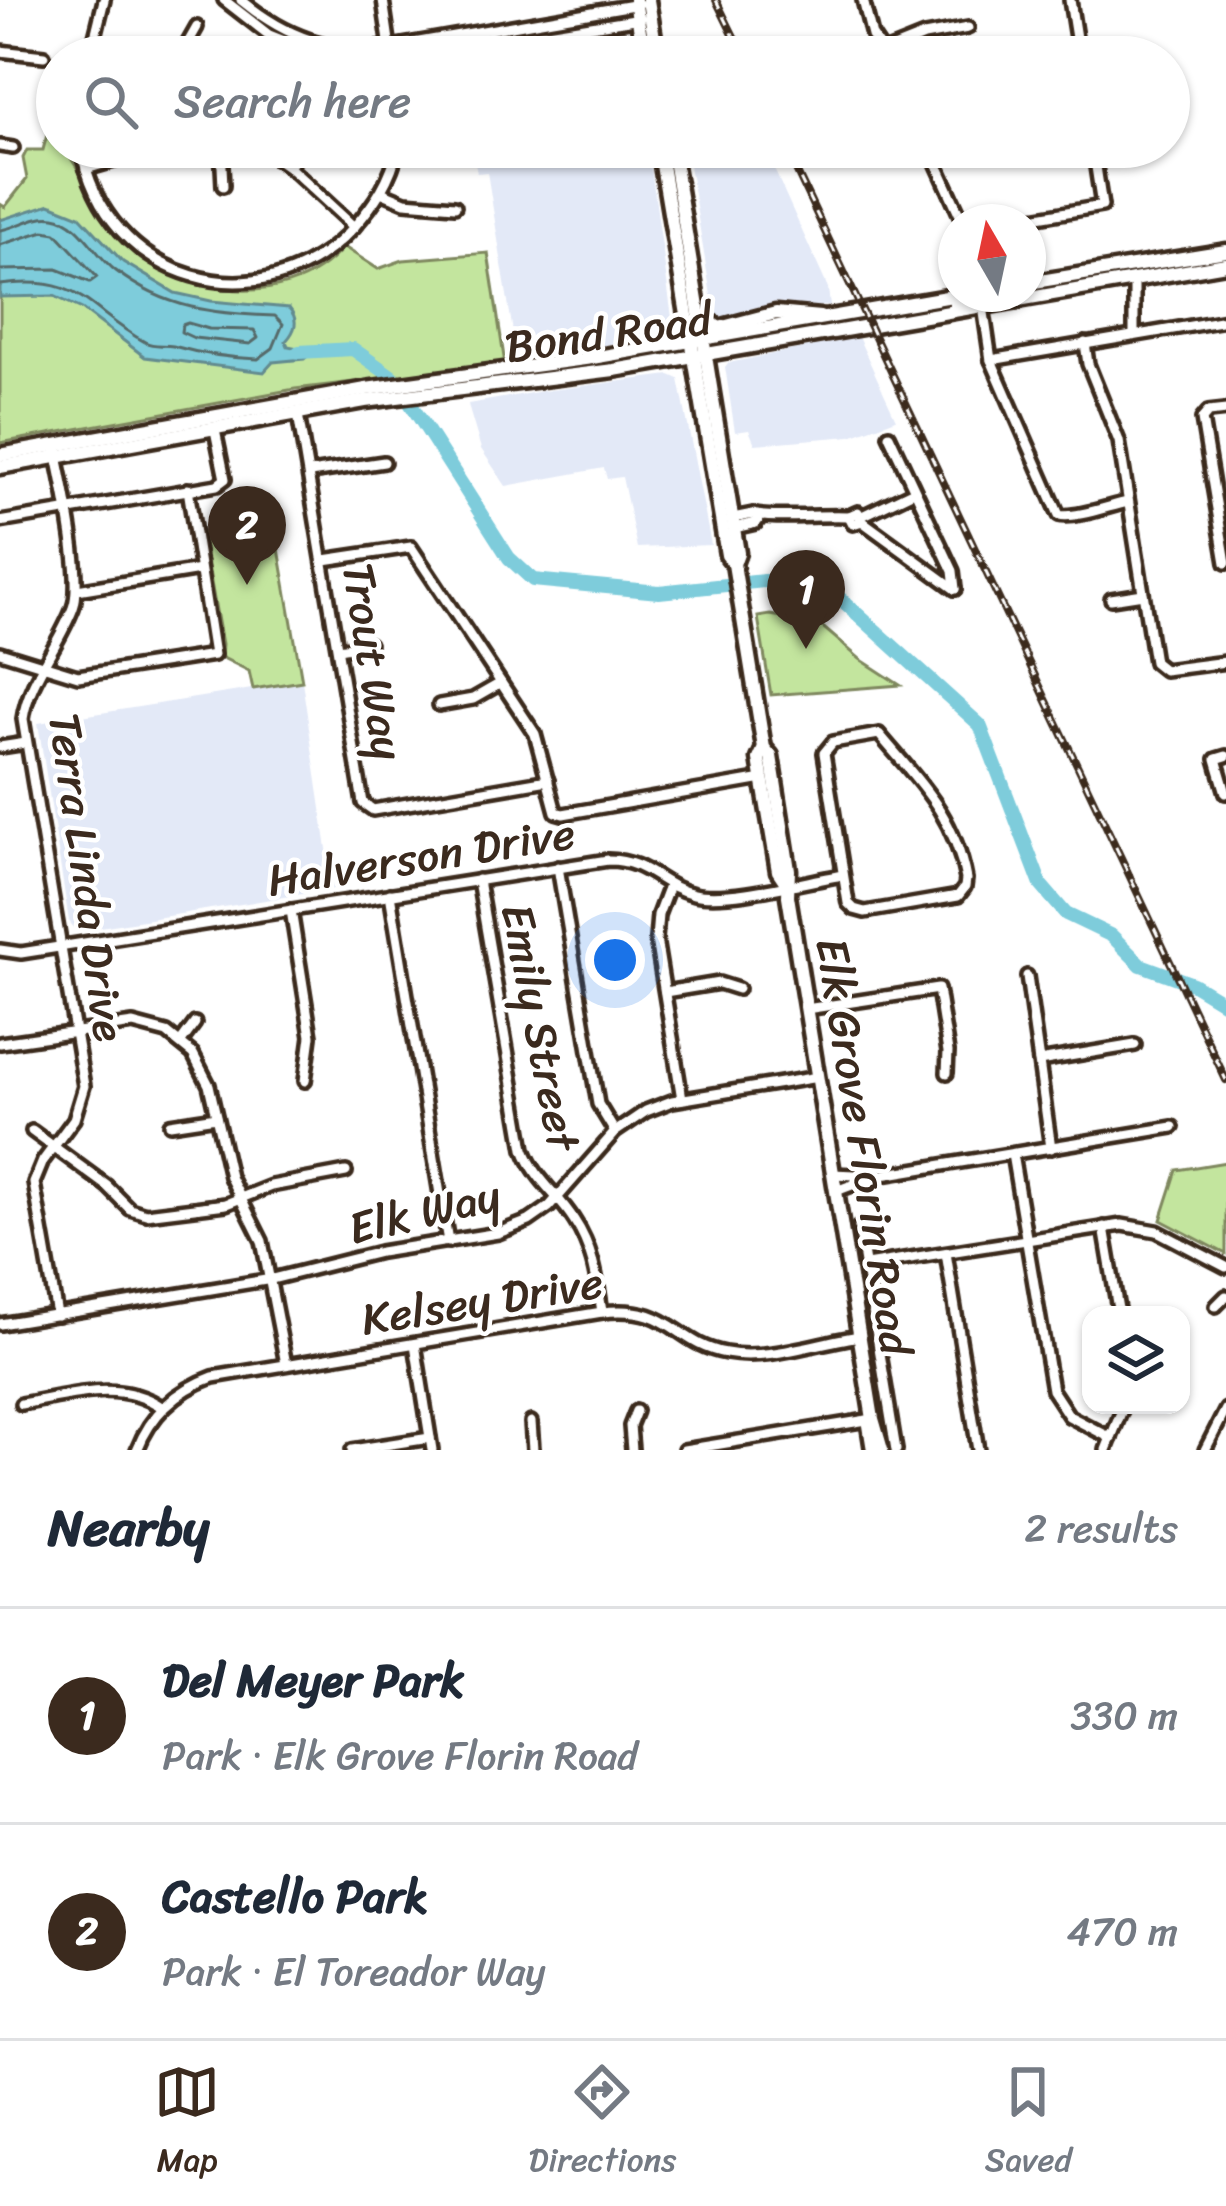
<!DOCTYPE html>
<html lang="en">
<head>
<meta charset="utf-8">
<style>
  :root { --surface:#fff; --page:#f6f6f7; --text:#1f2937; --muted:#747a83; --line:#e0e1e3; --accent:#3b2a1e }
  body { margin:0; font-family:Sriracha,sans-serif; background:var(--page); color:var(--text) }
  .controls { position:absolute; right:36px; bottom:36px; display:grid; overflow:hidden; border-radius:24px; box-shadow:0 3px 9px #0004 }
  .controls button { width:108px; height:108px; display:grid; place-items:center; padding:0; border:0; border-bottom:3px solid var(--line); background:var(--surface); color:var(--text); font:60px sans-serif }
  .compass { position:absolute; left:938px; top:204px; width:108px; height:108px; border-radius:50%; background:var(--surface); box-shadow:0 3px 9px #0004; rotate:351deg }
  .you { position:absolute; left:615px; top:960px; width:42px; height:42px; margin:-30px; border:9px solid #fff; border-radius:50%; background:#1a73e8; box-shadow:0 0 0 18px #1a73e833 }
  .badge { display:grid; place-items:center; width:78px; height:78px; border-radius:50%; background:var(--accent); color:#fff; font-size:39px; font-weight:700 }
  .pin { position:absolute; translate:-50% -99px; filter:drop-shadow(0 3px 6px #0008) }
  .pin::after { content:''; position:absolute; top:63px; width:42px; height:36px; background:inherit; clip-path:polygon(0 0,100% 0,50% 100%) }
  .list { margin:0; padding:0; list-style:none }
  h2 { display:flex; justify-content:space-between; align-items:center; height:156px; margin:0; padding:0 48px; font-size:51px }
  h2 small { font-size:39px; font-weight:400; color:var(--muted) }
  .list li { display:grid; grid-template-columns:78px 1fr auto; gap:36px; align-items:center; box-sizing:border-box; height:216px; padding:0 48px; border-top:3px solid var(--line) }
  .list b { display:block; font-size:45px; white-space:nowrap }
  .list p { margin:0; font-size:39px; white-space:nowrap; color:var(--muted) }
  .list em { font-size:39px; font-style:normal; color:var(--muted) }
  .icon { flex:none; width:66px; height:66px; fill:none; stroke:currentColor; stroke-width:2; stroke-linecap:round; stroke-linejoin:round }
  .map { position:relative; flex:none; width:1226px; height:1450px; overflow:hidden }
  .search { position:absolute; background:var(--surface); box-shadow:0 3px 9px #0004; left:36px; right:36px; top:36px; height:132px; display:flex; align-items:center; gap:30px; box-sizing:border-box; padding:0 42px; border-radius:66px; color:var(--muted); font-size:45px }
  .sheet { height:588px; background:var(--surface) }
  nav { display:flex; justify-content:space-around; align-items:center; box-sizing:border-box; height:168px; border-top:3px solid var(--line); background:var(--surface); font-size:33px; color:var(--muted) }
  nav a { display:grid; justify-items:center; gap:6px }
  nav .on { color:var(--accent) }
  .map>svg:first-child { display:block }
  .built { fill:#e3e9f7 }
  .green { fill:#c3e59e; stroke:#7f885e; stroke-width:3 }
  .water { fill:#7eccdb; stroke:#638b8f; stroke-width:3 }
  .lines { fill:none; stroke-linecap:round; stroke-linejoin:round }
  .shore { stroke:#566b6a; stroke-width:3 }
  .river { stroke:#7eccdb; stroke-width:14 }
  .minor-casing { stroke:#3b2a1e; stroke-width:18 }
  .major-casing { stroke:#3b2a1e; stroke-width:21 }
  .minor { stroke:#fff; stroke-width:9 }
  .major { stroke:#fff; stroke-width:12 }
  .rail-casing { stroke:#3b2a1e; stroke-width:8 }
  .rail { stroke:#fff; stroke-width:3; stroke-dasharray:9; stroke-linecap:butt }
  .labels { text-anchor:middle; stroke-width:9; stroke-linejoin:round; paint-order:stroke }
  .street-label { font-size:45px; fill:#3b2a1e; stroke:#fff }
</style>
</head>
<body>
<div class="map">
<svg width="1226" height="1450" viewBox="0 0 1226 1450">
  <rect width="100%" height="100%" fill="#fff"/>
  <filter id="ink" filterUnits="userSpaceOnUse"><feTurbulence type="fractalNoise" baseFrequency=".00833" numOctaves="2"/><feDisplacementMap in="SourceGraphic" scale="24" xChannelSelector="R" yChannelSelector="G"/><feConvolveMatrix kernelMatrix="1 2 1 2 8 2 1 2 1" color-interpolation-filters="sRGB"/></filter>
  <g filter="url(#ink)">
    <!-- built -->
    <g class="built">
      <polygon points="472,147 648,147 673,325 668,332 518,363 487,172 477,173"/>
      <polygon points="686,147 764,147 828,288 830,306 770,308 721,321 715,319"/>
      <polygon points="858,337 896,419 851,436 755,444 749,430 735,432 725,367 728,363"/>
      <polygon points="670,375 679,379 711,545 637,548 622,477 607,479 604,468 506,486 481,449 469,409 468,404 543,391"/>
      <polygon points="302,681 333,889 76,931 69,921 38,723"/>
    </g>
    <!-- green -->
    <g class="green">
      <path d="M48,131L57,147H62C84,171 90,200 110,225C165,294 282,319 344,247L378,269L403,260L488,253L505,364L295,389L0,443V204L5,207L27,179L23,158L27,150H43Z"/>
      <polygon points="274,520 302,681 253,689 249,671 221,657 222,644 202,532"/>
      <polygon points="770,615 818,623 860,659 900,685 771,695 758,617"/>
      <polygon points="1226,1162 1226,1254 1161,1220 1177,1170"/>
    </g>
    <!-- water -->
    <path class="water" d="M50,204L80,216L123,262L175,293L211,301L289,308C299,320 296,330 286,341L288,346L314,351L304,359L273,362L264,372L145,357L82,309L54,296L0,297V220Z"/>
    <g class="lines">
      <!-- shore -->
      <g class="shore">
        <path d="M0,230C18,228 35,214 54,217C81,221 95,256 116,271C165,309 215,314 275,316L283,324L273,348L258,359C228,358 201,354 173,346C163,344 154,347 145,342C84,308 82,274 0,285"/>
        <polyline points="0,245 44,231 56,233 97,277 90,282 57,269 0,270"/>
        <polygon points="188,323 209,329 254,330 258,338 250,344 194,338 181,332 182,325"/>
      </g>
      <!-- river -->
      <polyline class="river" points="299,352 353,349 394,378 509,558 533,580 659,592 764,581 823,583 980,725 1041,885 1066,914 1112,936 1141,965 1193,984 1226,1004"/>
      <!-- minor casing -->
      <g class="minor-casing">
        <g id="minor">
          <polyline points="224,0 269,35 324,57"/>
          <path d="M241,0C287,38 330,53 390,47L639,4"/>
          <polyline points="383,0 390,48"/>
          <polyline points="863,0 872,36 886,57"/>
          <polyline points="1070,0 1079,57"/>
          <polyline points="0,51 44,56"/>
          <polyline points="884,52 924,36 968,28"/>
          <polyline points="90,57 104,0"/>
          <polyline points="180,57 197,27"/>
          <polyline points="398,57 641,18"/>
          <polyline points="0,146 13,148"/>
          <path d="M81,147C104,281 262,329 354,227C375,203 391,179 398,147"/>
          <polyline points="221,147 223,186"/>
          <polyline points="260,147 289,167 354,227"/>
          <polyline points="929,147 963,222"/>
          <polyline points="289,167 304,147"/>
          <polyline points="86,169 162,147"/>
          <polyline points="381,192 405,202 455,206"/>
          <polyline points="1009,222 1102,206 1093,147"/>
          <polyline points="1134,279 1134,335"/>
          <path d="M983,306L991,360L1059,515C1074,519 1109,506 1128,502"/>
          <polyline points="1085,343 1088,364 1119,441 1154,662 1164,670 1226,662"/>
          <polyline points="991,360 1226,320"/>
          <polyline points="1226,410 1208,412 1202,419 1226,563"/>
          <polyline points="298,414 363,803 373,810 548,780"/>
          <polyline points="889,435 953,571 955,589"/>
          <path d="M56,451C63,484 84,580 73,608C59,645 28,681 23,719L84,1086L74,1119L43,1161L34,1183L57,1315"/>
          <polyline points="310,473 384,462"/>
          <polyline points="862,516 914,491"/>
          <path d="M733,518L753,514C768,520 827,514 849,516"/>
          <polyline points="862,521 853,524 849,516 858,512 862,521 955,589"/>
          <polyline points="0,522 217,485 225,479 215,430"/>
          <polyline points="734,528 756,523 760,518"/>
          <polyline points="324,560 411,547 535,734 556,812 563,814 763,779"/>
          <polyline points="77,590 200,570"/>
          <polyline points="1111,599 1143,594"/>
          <polyline points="338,649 369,644"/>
          <polyline points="0,652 78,676 214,655 188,489"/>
          <polyline points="439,705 473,699 501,683"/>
          <path d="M879,734C920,783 954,814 966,879L965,887L958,896L865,912L854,909L848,903L824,753L833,742Z"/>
          <polyline points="0,747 26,743"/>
          <polyline points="1226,756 1216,759 1226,793"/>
          <polyline points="558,867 598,1104 615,1132"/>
          <path d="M478,880L524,1149C535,1180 558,1194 574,1220C593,1248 597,1279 602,1312"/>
          <polyline points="669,886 658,915 656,939 682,1099"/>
          <polyline points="390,894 448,1242"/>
          <polyline points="291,910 311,1036 305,1081"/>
          <path d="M0,950L21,953L608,860C648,860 659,886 694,894C728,902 806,881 843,875"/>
          <polyline points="1027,976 1051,1148"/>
          <polyline points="665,992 719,983 738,989"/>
          <polyline points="806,1009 938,989 948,1052 947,1073"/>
          <polyline points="181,1042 195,1023"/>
          <polyline points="0,1043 133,1024 167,1033 193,1054 209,1085 230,1177 262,1241 286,1364"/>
          <polyline points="1039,1061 1135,1045"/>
          <polyline points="170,1124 216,1117"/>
          <polyline points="32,1131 107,1186 130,1209 146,1214 226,1204 271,1186 346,1172"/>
          <polyline points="1012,1154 1052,1390 1069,1416 1111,1438"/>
          <polyline points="833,1174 876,1176 1173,1127"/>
          <polyline points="836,1191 876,1176"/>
          <polyline points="859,1227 896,1450"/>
          <polyline points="1104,1227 1119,1315"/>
          <polyline points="946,1253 978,1450"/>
          <polyline points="866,1265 1122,1225 1157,1231 1226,1267"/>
          <polyline points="1216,1306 1226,1296"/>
          <polyline points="0,1324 272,1279 380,1252 498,1233 529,1221 549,1207 615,1132 646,1111 672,1101 818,1077"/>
          <polyline points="415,1344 432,1450"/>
          <path d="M21,1404C69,1396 120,1378 163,1408"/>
          <polyline points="531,1422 533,1450"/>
          <path d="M137,1450C151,1414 177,1390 213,1377L602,1312C672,1304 673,1343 726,1353C768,1361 818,1342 860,1336"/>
          <polyline points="352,1450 430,1438"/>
          <polyline points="632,1450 630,1426 636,1411"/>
          <polyline points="684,1450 873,1419"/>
          <polyline points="1106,1450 1124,1405"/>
          <polyline points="1205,1450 1226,1409"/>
        </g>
      </g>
      <!-- major casing -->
      <g class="major-casing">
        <g id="major">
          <polyline points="635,0 644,57"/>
          <polyline points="648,0 657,57"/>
          <polyline points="659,147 727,555 734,564 764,748 771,756 789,870 788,896 873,1419 882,1450"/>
          <polyline points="672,147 738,553 734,564"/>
          <polyline points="1028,283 1226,251"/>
          <polyline points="955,304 978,294"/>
          <polyline points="703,317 719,328 776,313 820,317"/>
          <polyline points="0,455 366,389 592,358 964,294"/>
          <polyline points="0,467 365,401 614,370 1226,264"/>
          <polyline points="764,748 759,759 778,871 786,883"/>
          <polyline points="869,1425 873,1450"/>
        </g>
      </g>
      <!-- minor -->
      <use href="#minor" class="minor"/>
      <!-- major -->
      <use href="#major" class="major"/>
      <!-- rail casing -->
      <g class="rail-casing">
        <g id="rail">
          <polyline points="716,0 744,57"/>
          <polyline points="785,147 1226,1080"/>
        </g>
      </g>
      <!-- rail -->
      <use href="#rail" class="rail"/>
    </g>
  </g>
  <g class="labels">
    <!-- street labels -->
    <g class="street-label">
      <text transform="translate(608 332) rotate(-8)" y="16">Bond Road</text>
      <text transform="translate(374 661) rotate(81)" y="16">Trout Way</text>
      <text transform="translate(421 856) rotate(-9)" y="16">Halverson Drive</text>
      <text transform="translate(88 877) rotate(82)" y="16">Terra Linda Drive</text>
      <text transform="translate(541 1027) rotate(79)" y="16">Emily Street</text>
      <text transform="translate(865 1146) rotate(81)" y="16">Elk Grove Florin Road</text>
      <text transform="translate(424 1211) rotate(-13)" y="16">Elk Way</text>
      <text transform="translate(482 1300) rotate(-9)" y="16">Kelsey Drive</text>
    </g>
  </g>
</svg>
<div class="controls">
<button><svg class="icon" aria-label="layers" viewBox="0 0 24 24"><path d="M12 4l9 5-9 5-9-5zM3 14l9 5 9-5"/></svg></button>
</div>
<svg class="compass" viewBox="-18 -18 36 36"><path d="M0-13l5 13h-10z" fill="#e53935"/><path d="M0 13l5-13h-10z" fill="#747a83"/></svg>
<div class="you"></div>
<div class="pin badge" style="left:806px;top:649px">1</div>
<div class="pin badge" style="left:247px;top:585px">2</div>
<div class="search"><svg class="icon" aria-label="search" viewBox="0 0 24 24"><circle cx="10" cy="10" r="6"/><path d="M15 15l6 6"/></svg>Search here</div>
</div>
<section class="sheet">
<h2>Nearby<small>2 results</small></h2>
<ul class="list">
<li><span class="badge">1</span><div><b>Del Meyer Park</b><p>Park · Elk Grove Florin Road</p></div><em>330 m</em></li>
<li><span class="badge">2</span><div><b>Castello Park</b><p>Park · El Toreador Way</p></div><em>470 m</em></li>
</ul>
</section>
<nav>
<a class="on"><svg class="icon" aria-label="map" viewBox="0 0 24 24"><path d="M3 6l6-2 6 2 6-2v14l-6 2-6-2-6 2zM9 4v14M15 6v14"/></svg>Map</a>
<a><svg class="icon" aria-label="directions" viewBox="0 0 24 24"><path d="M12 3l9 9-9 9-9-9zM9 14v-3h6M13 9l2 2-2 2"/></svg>Directions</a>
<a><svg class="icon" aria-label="saved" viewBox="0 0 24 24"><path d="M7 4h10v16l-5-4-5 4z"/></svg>Saved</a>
</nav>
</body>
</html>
